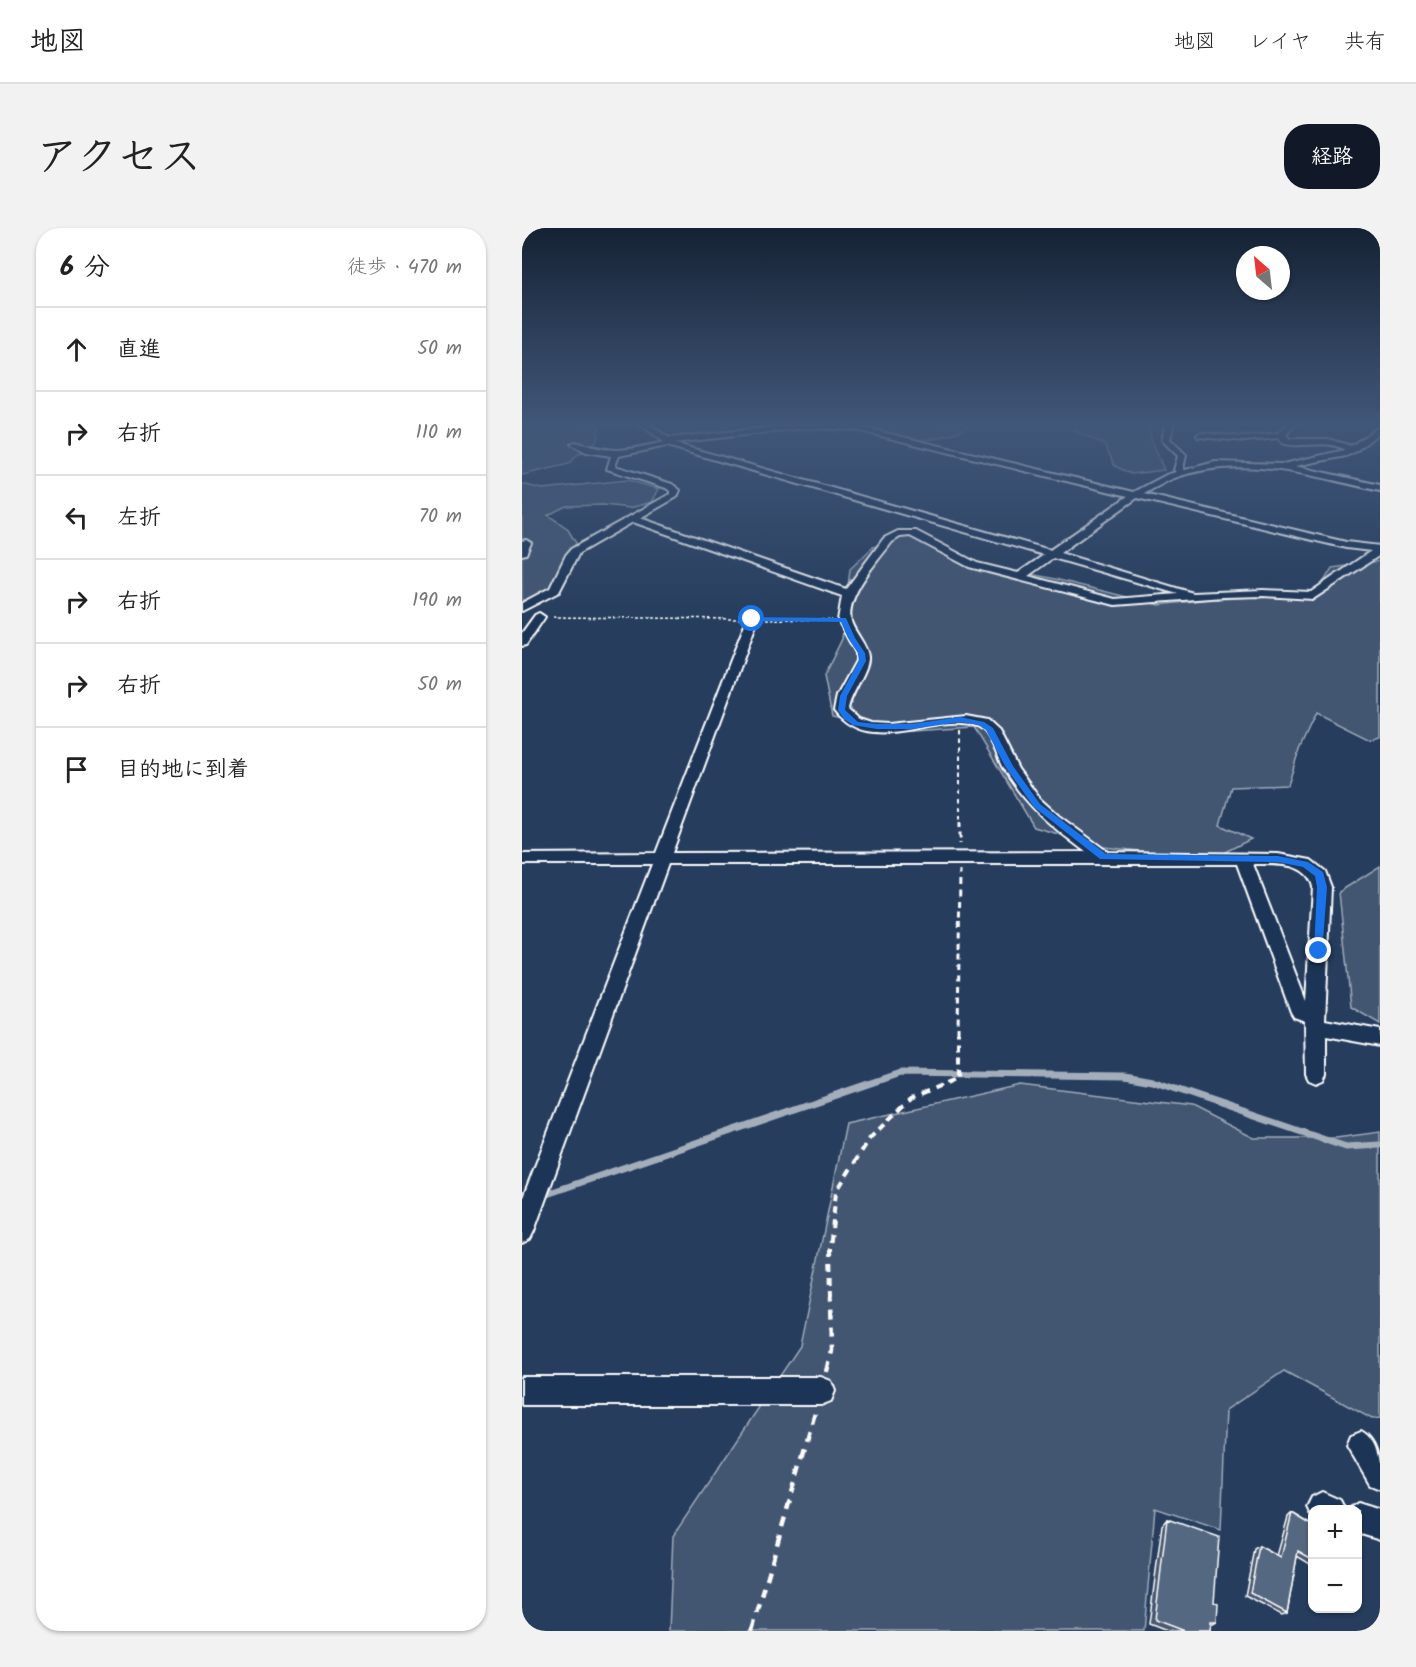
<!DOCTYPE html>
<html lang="ja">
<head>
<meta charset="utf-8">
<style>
  :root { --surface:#fff; --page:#f2f2f2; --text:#222; --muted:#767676; --line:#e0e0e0; --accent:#111827 }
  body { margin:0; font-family:Kalam,"Klee One",sans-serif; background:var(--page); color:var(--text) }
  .controls { position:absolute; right:18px; bottom:18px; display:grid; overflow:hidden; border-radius:12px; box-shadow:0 2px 4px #0004 }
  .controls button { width:54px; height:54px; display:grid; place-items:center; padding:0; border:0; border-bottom:2px solid var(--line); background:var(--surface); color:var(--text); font:30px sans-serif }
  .compass { position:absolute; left:714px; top:18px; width:54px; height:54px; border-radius:50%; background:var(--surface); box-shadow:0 2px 4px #0004; rotate:332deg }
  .stop { position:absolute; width:18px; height:18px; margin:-14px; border:4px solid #1a73e8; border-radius:50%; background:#fff }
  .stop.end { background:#1a73e8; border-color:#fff; box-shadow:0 2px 6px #0008 }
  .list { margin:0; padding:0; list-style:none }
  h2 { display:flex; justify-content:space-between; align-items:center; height:78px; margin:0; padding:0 24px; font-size:26px }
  h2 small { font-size:20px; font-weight:400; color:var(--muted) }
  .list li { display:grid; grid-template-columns:39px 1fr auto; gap:18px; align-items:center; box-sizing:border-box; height:84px; padding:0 24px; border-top:2px solid var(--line) }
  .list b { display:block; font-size:22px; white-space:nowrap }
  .list em { font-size:20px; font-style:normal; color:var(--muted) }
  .icon { flex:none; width:33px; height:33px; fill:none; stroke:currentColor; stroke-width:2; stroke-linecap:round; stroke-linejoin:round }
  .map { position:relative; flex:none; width:858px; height:1403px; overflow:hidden; border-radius:24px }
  header { display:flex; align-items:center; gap:36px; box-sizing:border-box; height:84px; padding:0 30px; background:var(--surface); border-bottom:2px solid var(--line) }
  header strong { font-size:28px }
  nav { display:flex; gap:33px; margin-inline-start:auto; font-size:21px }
  .intro { display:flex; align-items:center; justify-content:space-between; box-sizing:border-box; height:144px; padding:0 36px }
  h1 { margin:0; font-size:42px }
  .button { padding:15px 27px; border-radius:24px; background:var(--accent); color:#fff; font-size:21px; font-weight:700 }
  main { display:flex; gap:36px; padding:0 36px }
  aside { flex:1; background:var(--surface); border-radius:24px; box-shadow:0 2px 4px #0004 }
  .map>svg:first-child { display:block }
  .green { fill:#425672; stroke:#a0aab8; stroke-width:1.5 }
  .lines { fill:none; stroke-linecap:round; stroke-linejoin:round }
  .stream { stroke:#a4aebb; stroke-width:7 }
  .minor-casing { stroke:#fff; stroke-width:4 }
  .path-far4 { stroke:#fff; stroke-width:1.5; stroke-dasharray:3 2; stroke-linecap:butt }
  .path-far3 { stroke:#fff; stroke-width:2; stroke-dasharray:4.5 4; stroke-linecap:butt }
  .path-far2 { stroke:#fff; stroke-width:3; stroke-dasharray:6 4.5; stroke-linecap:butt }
  .path-far1 { stroke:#fff; stroke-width:4; stroke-dasharray:8 6; stroke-linecap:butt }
  .path { stroke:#fff; stroke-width:4.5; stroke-dasharray:10 8; stroke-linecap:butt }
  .minor { fill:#1d3557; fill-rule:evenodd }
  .wall { fill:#49596f; stroke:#fff; stroke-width:1.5 }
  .building { fill:#556781; stroke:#fff; stroke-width:1.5 }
  .route { fill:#1a73e8 }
</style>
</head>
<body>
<header>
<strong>地図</strong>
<nav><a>地図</a><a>レイヤ</a><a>共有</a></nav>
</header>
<div class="intro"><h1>アクセス</h1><a class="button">経路</a></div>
<main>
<aside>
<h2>6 分<small>徒歩 · 470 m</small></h2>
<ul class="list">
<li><svg class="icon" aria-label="ahead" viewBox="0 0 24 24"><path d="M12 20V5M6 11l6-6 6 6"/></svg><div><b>直進</b></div><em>50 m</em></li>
<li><svg class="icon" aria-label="right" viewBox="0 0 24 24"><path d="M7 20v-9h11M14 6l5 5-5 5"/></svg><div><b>右折</b></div><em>110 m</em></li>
<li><svg class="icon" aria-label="left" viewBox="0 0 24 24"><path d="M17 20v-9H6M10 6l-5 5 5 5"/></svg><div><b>左折</b></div><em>70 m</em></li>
<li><svg class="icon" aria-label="right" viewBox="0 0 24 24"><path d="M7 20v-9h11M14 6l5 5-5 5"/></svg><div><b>右折</b></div><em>190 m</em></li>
<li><svg class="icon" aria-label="right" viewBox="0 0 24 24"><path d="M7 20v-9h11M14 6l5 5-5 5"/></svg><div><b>右折</b></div><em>50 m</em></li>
<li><svg class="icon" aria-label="arrive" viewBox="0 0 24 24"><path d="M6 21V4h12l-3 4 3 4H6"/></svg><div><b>目的地に到着</b></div></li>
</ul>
</aside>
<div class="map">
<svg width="858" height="1403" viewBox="0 0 858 1403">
  <rect width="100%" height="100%" fill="#263d5e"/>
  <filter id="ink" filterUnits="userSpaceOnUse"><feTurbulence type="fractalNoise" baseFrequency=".0167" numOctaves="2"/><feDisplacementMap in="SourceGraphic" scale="12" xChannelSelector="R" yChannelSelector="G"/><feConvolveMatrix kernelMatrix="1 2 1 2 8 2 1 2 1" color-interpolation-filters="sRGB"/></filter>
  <g filter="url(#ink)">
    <!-- green -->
    <g class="green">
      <polygon points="0,195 117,195 77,196 76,210 72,217 96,222 56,226 47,236 0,247"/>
      <path d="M364,195H445L446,199C407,217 389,216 350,200Z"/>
      <polygon points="554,195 627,195 629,211 642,242 609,246 593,238 583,217 551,202"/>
      <polygon points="105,252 137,261 130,274 108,280 81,277 44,278 26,287 45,300 54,315 27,362 0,375 0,256 20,261"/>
      <polygon points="385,308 418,320 439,333 529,350 637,377 680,372 800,365 801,355 810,340 858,333 858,509 848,512 794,485 777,522 766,557 709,559 698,597 729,611 689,631 582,619 512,599 452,499 375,504 310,488 302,448 320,411 328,341 351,319"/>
      <polygon points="858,638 858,796 829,779 817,664"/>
      <polygon points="498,857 669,878 732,910 814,910 858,904 858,1190 850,1191 762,1143 704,1182 699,1302 633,1280 622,1403 147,1403 151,1308 278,1118 324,896"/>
    </g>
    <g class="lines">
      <!-- stream -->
      <polyline class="stream" points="19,968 378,845 603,848 630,853 824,919 858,917"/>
      <!-- minor casing -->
      <g class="minor-casing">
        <g id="minor">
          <path d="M116,195H125L147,210L284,196L334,198L612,264L644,247L654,244L652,242L656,228L640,212L644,195H652L648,211L664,227L661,241L663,242L693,234L761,236L823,222C802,210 779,222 760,215L757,210L723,213L676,209L675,207L679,205L723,209L757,205L766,195H774L764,207L768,211H806L829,218L858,198V204L833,224L824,228L773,238L858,257V263C791,248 717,225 650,251C641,255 631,261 622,266L824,314L858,318V327L791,371L741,368L701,369L593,377L447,339L388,308L378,309L370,314C356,333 320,371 330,396C334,406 346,419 346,429C347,442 329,465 326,481L337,491L349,495L366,496L444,488L465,492L477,503L496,541L518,571L537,588L586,624L756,626L789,632L803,643L809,659L803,792L858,802V818L804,808V846L801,852L794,855L787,852L784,846L783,793L772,789L769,784L715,636H146L12,1003L8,1011L0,1015V972L130,636H0V626L134,625L226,388L230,387L236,391L150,625L564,624C529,598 504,578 481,540C474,528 470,504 455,498C411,482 350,531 312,482L315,468L334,433V425L316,392L320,368L111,294L57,325L37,364L0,383V375L28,360L44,327L49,321L148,266V263L144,260L85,241L89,228L64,224L49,216L53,214C92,226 103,223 142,214ZM284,200L334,202L606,268L528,322L151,215ZM145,218L522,327L496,345L455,335L394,303H376L362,310L324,361L118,290L155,269L158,262L150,256L93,238L97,228ZM615,270L824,320L849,323L789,364L741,362L671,365L538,325ZM531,330L656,366L593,371L506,348ZM731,636C753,636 785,633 791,659L784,773Z"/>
          <polygon points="4,312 9,315 4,326 0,327 0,313"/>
          <polygon points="17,385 23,389 4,417 0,418 0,405 13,387"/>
          <polygon points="0,1149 299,1149 309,1153 313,1163 309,1173 299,1177 0,1177"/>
          <path d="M839,1203C858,1213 858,1239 858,1261L848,1257L825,1217L829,1207Z"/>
          <polygon points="800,1264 818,1272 823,1282 790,1282 790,1289 785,1279 790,1269"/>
          <polygon points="836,1275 858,1282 858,1312 836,1305 836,1282 825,1282"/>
        </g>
      </g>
      <!-- path-far4 -->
      <g class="path-far4">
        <polyline points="31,389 217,391"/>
        <polyline points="244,391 310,392"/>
      </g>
      <!-- path-far3 -->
      <polyline class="path-far3" points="438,502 438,596"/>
      <!-- path-far2 -->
      <g class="path-far2">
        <polyline points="438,594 438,616"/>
        <polyline points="436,805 438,643"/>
      </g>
      <!-- path-far1 -->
      <polyline class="path-far1" points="309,1070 308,1020 314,964 348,910 389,870 436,850 436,804"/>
      <!-- path -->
      <g class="path">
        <polyline points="305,1144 310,1123 309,1068"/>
        <polyline points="230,1403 293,1185"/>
      </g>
      <!-- minor -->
      <use href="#minor" class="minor"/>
    </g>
    <!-- wall -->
    <g class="wall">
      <polygon points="770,1285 790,1297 790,1335 788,1336 775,1328 765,1385 760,1387 723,1368 732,1321 737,1318 755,1328 766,1289"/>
      <polygon points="645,1291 695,1394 689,1397 688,1403 645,1403 627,1396 640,1297"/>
    </g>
    <!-- building -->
    <g class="building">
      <polygon points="770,1285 790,1297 790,1331 776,1323 765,1385 728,1365 737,1318 759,1330"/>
      <polygon points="645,1291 697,1309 692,1374 696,1376 695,1394 689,1394 688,1403 662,1403 633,1392"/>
    </g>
  </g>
  <!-- sky -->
  <linearGradient id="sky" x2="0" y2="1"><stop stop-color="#152234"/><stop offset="0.5" stop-color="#415779"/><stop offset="1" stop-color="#415779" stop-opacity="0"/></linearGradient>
  <rect width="858" height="391" fill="url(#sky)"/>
  <!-- route -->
  <polygon class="route" points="227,389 324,390 333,410 343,425 344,433 325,468 323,482 336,494 355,496 390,496 438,489 462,494 471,500 491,538 518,576 584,626 756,628 786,634 801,644 805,659 800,726 797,727 792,723 795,659 793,648 781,639 756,634 578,631 512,579 483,538 464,502 457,497 438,494 390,501 355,501 331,497 322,491 316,482 318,468 337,433 336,425 326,410 319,394 230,393"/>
</svg>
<div class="controls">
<button>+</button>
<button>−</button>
</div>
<svg class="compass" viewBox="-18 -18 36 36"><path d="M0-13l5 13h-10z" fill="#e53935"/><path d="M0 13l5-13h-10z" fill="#767676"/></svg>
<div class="stop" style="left:230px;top:391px"></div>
<div class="stop end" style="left:797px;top:723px"></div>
</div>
</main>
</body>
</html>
